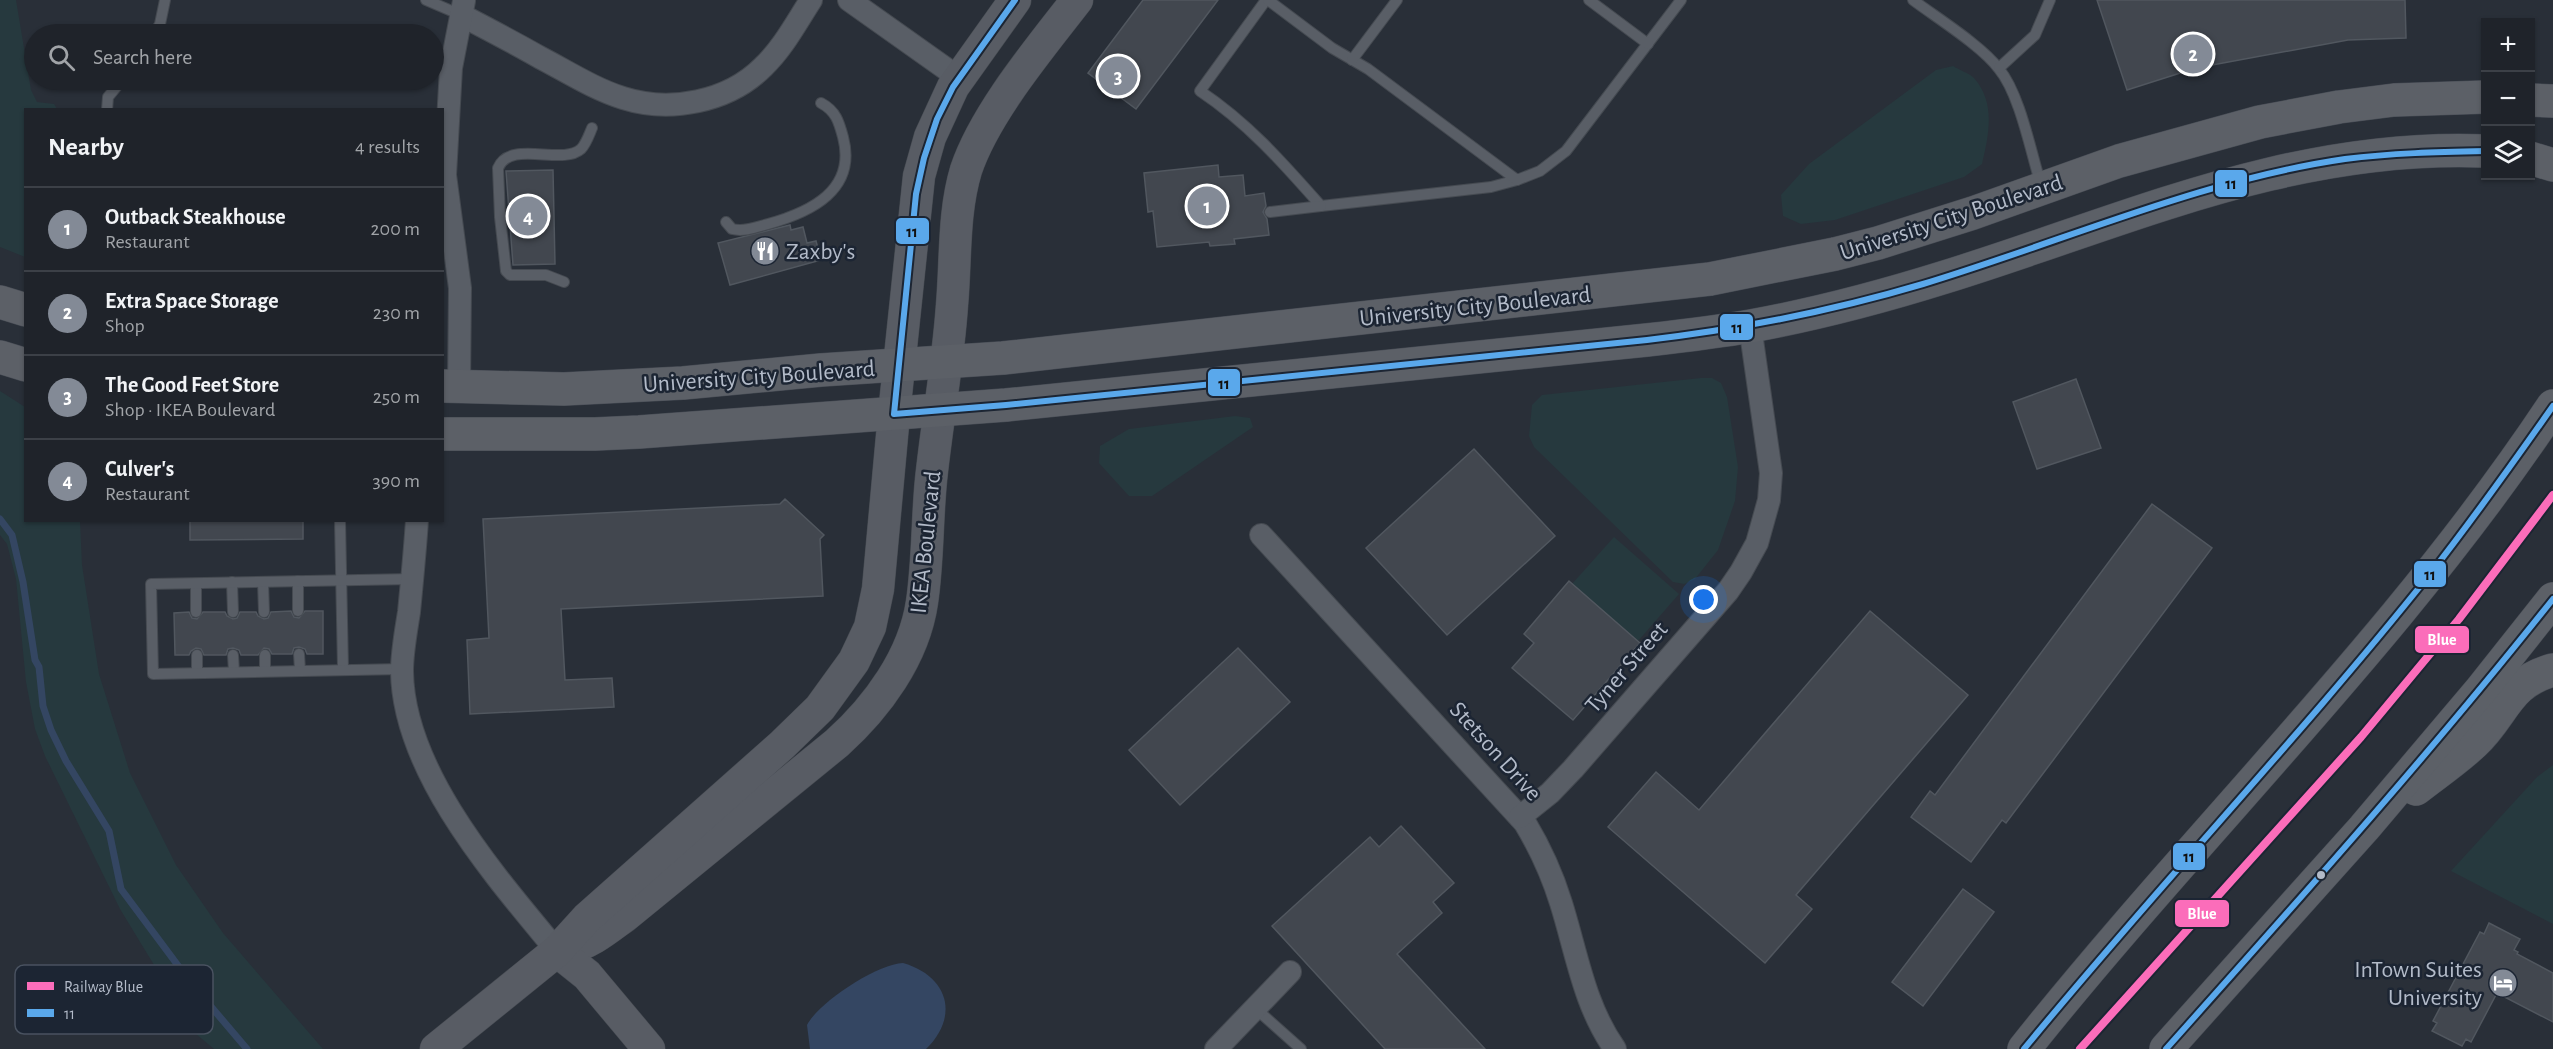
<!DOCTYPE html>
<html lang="en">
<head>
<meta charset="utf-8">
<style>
  :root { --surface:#1f232a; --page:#272b32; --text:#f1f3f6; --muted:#a1a4a8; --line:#3c4047; --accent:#838a96 }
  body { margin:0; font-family:"Alegreya Sans",sans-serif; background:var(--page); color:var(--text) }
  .controls { position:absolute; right:18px; top:18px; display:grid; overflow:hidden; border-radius:0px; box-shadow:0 2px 4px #0004 }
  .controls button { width:54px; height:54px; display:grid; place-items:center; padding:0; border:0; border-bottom:2px solid var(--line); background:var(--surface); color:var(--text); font:30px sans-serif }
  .you { position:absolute; left:1704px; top:600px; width:21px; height:21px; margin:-15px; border:4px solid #fff; border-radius:50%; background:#1a73e8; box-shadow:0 0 0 9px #1a73e833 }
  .badge { display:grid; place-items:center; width:39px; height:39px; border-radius:50%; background:var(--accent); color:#fff; font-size:20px; font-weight:700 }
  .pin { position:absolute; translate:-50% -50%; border:3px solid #fff; box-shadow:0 2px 6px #0006 }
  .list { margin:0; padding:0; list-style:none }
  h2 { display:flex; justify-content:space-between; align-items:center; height:78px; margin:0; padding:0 24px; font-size:26px }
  h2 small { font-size:20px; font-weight:400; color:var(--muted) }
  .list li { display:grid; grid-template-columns:39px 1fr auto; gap:18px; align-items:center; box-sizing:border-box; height:84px; padding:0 24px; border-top:2px solid var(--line) }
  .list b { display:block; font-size:22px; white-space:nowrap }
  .list p { margin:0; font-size:20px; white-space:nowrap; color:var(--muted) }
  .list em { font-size:20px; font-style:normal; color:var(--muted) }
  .icon { flex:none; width:33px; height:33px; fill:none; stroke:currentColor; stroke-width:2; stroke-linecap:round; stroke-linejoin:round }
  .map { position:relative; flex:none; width:2553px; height:1049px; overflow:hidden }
  .search { position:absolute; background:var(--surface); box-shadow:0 2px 4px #0004; left:24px; top:24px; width:420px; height:66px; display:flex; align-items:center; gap:15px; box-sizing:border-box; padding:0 21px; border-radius:33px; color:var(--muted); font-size:22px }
  .panel { position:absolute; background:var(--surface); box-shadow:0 2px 4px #0004; left:24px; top:108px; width:420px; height:414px; border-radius:0px }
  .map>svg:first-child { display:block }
  .green { fill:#26393e }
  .water { fill:#344662 }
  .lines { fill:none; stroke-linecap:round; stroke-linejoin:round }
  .stream { stroke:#344662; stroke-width:7 }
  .building { fill:#42474f; stroke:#51575f; stroke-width:1.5 }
  .lane-casing { stroke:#454a51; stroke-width:12 }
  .street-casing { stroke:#454a51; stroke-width:24 }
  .secondary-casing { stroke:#454a51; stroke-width:33 }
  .primary-casing { stroke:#474c55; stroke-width:34 }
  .lane { stroke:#595e66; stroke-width:10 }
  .street { stroke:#595e66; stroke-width:22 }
  .secondary { stroke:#585c64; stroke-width:32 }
  .primary { stroke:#5c6067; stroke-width:33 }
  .bus-1-casing { stroke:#1c2533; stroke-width:10 }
  .bus-1 { stroke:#5aa8eb; stroke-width:6 }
  .rail-1-casing { stroke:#1c2533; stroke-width:12 }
  .rail-1 { stroke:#fb6dba; stroke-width:8 }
  .bus-dot { fill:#b3bbc9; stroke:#1c2533; stroke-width:2 }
  .labels { text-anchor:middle; stroke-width:5; stroke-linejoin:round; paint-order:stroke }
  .street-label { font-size:24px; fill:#b3bbc9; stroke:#1c2533 }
  .poi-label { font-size:24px; fill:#b3bbc9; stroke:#1c2533; text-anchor:start }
  .key { fill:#1c2533; stroke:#495260; stroke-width:1.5 }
  .key-label { font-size:16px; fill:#b3bbc9 }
  .line-badge { stroke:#1c2533; stroke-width:2 }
  .badge-label { font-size:16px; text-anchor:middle; font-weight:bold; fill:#fff }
  .pale-badge-label { font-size:16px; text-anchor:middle; font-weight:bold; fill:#111 }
</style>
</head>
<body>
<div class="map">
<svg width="2553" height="1049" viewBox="0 0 2553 1049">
  <rect width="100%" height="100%" fill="#292f38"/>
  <!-- green -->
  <g class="green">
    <polygon points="0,0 16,0 31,90 37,102 54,104 57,109 26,110 25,257 0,247"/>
    <path d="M1953,66C1959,70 1969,73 1974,78C1996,103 1989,135 1982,164L1964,177L1835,220L1801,224L1783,216L1781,195L1809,164L1936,70Z"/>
    <polygon points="1701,378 1712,378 1721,383 1727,397 1738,467 1735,501 1718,550 1695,579 1684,584 1673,582 1534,447 1529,436 1532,405 1542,395"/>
    <polygon points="0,391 25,407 26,520 80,521 82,565 99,674 130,773 176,865 223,933 323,1049 214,1049 196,1034 120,909 45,756 35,729 26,682 16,579 7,544 0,535"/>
    <polygon points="1235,416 1250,418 1253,427 1152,496 1129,496 1099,463 1100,446 1129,429"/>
    <polygon points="1614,537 1679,594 1638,641 1572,584"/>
    <polygon points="2553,765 2553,924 2451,871 2537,777"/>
  </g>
  <!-- water -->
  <path class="water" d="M903,963C948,976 960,1016 926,1049H810L807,1025C819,1002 877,964 903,963Z"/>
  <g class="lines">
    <!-- stream -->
    <polyline class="stream" points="0,519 12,535 23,582 35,660 39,667 43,706 51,730 66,761 109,831 121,889 191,983 247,1049"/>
  </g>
  <!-- building -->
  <g class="building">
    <polygon points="1143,0 1218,0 1136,109 1088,73"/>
    <polygon points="2097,0 2405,0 2406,38 2348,40 2196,68 2127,90"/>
    <polygon points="1218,165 1219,177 1243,175 1245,196 1264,193 1266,206 1263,212 1267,219 1269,235 1234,239 1235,244 1210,246 1209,242 1157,247 1153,211 1148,212 1144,173"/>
    <polygon points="553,170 555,264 513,265 506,171"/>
    <polygon points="790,225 791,230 803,227 807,243 816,241 821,260 730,285 718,243"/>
    <polygon points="2076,379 2101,448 2037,469 2013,402"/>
    <polygon points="1474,449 1555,536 1447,635 1366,548"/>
    <polygon points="785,499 824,535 820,539 823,596 561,609 565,680 612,678 614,707 470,714 467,640 489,638 483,519 780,504"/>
    <polygon points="2152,504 2212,548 2006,823 2002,820 1971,862 1911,817 1930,791 1935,795"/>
    <polygon points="190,520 303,520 303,539 190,540"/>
    <polygon points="1569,581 1640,643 1573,720 1512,668 1534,643 1524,634"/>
    <polygon points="291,611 294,617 299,618 305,611 323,611 323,654 307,654 305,649 299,647 294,648 292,654 272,654 269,649 264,648 258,655 241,655 239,650 233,648 228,649 226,655 204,655 201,649 196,648 191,651 189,655 175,655 174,613 189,612 192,618 197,619 203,612 225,612 227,616 233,619 237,618 240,612 256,612 258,616 264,619 268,618 271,612"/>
    <polygon points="1870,611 1968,695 1796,895 1812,909 1765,963 1608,827 1656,772 1699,810"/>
    <polygon points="1238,648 1290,702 1180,805 1129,750"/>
    <polygon points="1401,826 1454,883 1433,902 1442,913 1397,954 1485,1049 1385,1049 1272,926 1370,837 1379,847"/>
    <polygon points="1963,889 1994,912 1923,1006 1892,982"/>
    <polygon points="2489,923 2520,939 2514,950 2518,952 2517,954 2553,973 2553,1022 2497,993 2471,1042 2466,1039 2462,1046 2432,1031 2437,1023 2433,1021 2480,932 2484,934"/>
  </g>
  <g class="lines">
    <!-- lane casing -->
    <g class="lane-casing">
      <g id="lane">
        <polyline points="426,0 461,15"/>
        <path d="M1266,0L1200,91C1248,123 1283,163 1321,206L1491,187L1517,180"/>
        <polyline points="1268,0 1332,48 1368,69 1517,180 1540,171 1566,151 1681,0"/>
        <polyline points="1589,0 1648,44"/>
        <path d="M1913,0C1937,18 1982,46 1999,69C2020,94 2031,153 2041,185"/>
        <polyline points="154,34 160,24 165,0"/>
        <polyline points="1352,60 1397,0"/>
        <polyline points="1999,68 2035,35 2050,0"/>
        <polyline points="107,110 108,97 122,80"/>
        <polyline points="1270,212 1321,206"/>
        <path d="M726,222L732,229C744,232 757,227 768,224C811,212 857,190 843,137C839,122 836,111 821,103"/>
        <path d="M564,282L546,275H510L506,271L500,217L498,168C510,139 562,166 581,149C586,144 589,135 592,128"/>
        <polyline points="340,520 343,669"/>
        <polyline points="298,581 298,611"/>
        <polyline points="232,582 233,612"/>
        <polyline points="263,582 264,612"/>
        <polyline points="196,584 196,612"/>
        <polyline points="299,654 300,670"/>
        <polyline points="197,655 197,673"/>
        <polyline points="233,655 234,672"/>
        <polyline points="265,655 265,671"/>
        <polyline points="402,669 153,674 151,584 412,579"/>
        <polyline points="1255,1008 1301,1049"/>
      </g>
    </g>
    <!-- street casing -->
    <g class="street-casing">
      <g id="street">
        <polyline points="849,0 959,78"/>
        <path d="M461,15C488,29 515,43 541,58C568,72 594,89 623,98C670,113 728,102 763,67C783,48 796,23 811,0"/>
        <polyline points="459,387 460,288 445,175 451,68 464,1"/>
        <path d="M417,520C415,551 412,581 409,612C406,631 402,652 402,671C403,772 496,877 557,951"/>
        <path d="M1261,535L1525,823C1540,848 1552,874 1561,903C1577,954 1584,1005 1615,1049"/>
        <polyline points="1520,817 1550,793 1573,769 1728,591 1741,572 1757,543 1769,500 1771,473 1750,326"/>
        <polyline points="1216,1049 1290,972"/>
      </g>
    </g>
    <!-- secondary casing -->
    <g class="secondary-casing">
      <g id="secondary">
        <path d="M569,948C591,943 607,929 625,916L837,743C877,707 914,657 922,602C928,562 927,520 931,480C937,422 948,364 952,305C956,260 953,213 966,170C985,113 1040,48 1077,0"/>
        <polyline points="557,951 587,975 649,1049"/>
        <polyline points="436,1049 557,951 587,918 782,745 820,708 854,661 870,627 878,589 894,414 919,176 930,137 953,87 1015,0"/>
      </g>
    </g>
    <!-- primary casing -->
    <g class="primary-casing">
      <g id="primary">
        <polyline points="2530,100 2553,101"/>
        <polyline points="2530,158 2553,165"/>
        <polyline points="0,302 26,310"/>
        <polyline points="0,357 26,365"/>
        <polyline points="442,386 564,389 683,383 821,370 1003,358 1710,279 1835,254 1878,243 1973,213 2119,161 2260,122 2339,107 2394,100 2486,97"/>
        <path d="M442,434H595L639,432L1006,405L1647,340C1682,336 1717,332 1751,326C1817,314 1881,297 1945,277C2126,221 2290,143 2486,151"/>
        <path d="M2416,789C2435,774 2456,760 2474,743C2505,714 2506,683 2553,670"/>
        <path d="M2024,1049C2197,832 2399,638 2553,406"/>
        <polyline points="2166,1049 2364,828 2480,691 2553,599"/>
      </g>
    </g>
    <!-- lane -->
    <use href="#lane" class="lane"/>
    <!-- street -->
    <use href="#street" class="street"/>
    <!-- secondary -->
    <use href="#secondary" class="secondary"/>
    <!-- primary -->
    <use href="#primary" class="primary"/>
    <!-- bus-1 casing -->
    <g class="bus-1-casing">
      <g id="bus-1">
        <path d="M1015,0L953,87L937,119L924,158L916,194L894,414L1006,405L1647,340C1741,329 1832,311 1923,284C2062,242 2200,180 2345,159C2392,153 2438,152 2486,151"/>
        <path d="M2024,1049C2156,888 2300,737 2430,574C2473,519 2513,463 2553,406"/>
        <path d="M2166,1049C2298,901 2430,754 2553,599"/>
      </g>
    </g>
    <!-- bus-1 -->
    <use href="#bus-1" class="bus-1"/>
    <!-- rail-1 casing -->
    <g class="rail-1-casing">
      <polyline id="rail-1" points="2080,1049 2361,737 2459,619 2553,495"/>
    </g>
    <!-- rail-1 -->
    <use href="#rail-1" class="rail-1"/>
  </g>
  <!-- icons -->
  <defs>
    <g id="restaurant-disc" transform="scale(1.5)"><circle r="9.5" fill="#838a96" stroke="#1c2533"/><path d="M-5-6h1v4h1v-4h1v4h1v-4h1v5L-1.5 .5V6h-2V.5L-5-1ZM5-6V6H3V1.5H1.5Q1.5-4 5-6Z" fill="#fff"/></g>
    <g id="hotel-disc" transform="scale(1.5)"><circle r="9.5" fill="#838a96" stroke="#1c2533"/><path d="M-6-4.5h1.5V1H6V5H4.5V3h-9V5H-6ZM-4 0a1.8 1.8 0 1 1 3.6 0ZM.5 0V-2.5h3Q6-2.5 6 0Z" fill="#fff"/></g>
  </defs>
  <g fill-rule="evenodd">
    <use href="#restaurant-disc" x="765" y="251"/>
    <use href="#hotel-disc" x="2503" y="983"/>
  </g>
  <!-- markers -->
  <circle class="bus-dot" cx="2321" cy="875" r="5"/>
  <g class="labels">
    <!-- street labels -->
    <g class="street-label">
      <text transform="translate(1951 217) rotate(-18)" y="8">University City Boulevard</text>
      <text transform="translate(1475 306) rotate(-6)" y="8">University City Boulevard</text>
      <text transform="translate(759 376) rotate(-4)" y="8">University City Boulevard</text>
      <text transform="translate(925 542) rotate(-84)" y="8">IKEA Boulevard</text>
      <text transform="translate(1626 667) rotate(-49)" y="8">Tyner Street</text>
      <text transform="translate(1496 751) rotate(48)" y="8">Stetson Drive</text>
    </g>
    <!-- poi labels -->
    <g class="poi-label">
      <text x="786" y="259">Zaxby's</text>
      <text x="2482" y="977" text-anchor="end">InTown Suites<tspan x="2482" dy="28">University</tspan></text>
    </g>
  </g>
  <!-- legend -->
  <rect x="15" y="965" width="198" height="69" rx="9" class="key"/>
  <rect x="27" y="982" width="27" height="8" fill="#fb6dba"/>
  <rect x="27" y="1009" width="27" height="8" fill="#5aa8eb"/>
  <g class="key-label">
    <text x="64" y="992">Railway Blue</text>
    <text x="64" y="1019">11</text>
  </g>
  <g class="line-badge">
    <rect x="2214" y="169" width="34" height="29" rx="6" fill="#5aa8eb"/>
    <rect x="895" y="217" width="35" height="28" rx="6" fill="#5aa8eb"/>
    <rect x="1719" y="313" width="35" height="28" rx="6" fill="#5aa8eb"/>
    <rect x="1207" y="368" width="34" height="29" rx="6" fill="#5aa8eb"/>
    <rect x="2413" y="560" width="34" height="28" rx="6" fill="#5aa8eb"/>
    <rect x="2414" y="625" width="56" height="29" rx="6" fill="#fb6dba"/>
    <rect x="2172" y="842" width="34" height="29" rx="6" fill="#5aa8eb"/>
    <rect x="2174" y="899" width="56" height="29" rx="6" fill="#fb6dba"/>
  </g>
  <g class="badge-label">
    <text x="2442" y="645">Blue</text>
    <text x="2202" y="919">Blue</text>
  </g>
  <g class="pale-badge-label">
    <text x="2231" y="189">11</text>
    <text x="912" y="237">11</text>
    <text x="1737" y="333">11</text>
    <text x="1224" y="389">11</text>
    <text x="2430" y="580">11</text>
    <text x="2189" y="862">11</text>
  </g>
</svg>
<div class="controls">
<button>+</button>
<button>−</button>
<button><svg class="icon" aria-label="layers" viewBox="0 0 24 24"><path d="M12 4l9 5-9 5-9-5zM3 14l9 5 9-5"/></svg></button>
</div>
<div class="you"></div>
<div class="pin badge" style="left:1207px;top:206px">1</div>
<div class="pin badge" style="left:2193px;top:54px">2</div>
<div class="pin badge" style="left:1118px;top:76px">3</div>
<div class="pin badge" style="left:528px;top:216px">4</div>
<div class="search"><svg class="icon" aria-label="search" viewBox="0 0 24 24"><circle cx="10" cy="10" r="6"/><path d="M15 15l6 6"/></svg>Search here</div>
<section class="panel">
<h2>Nearby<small>4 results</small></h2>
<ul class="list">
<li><span class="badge">1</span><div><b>Outback Steakhouse</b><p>Restaurant</p></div><em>200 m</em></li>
<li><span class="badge">2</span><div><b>Extra Space Storage</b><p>Shop</p></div><em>230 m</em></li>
<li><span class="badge">3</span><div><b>The Good Feet Store</b><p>Shop · IKEA Boulevard</p></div><em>250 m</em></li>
<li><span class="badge">4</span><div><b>Culver's</b><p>Restaurant</p></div><em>390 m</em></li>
</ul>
</section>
</div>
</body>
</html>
